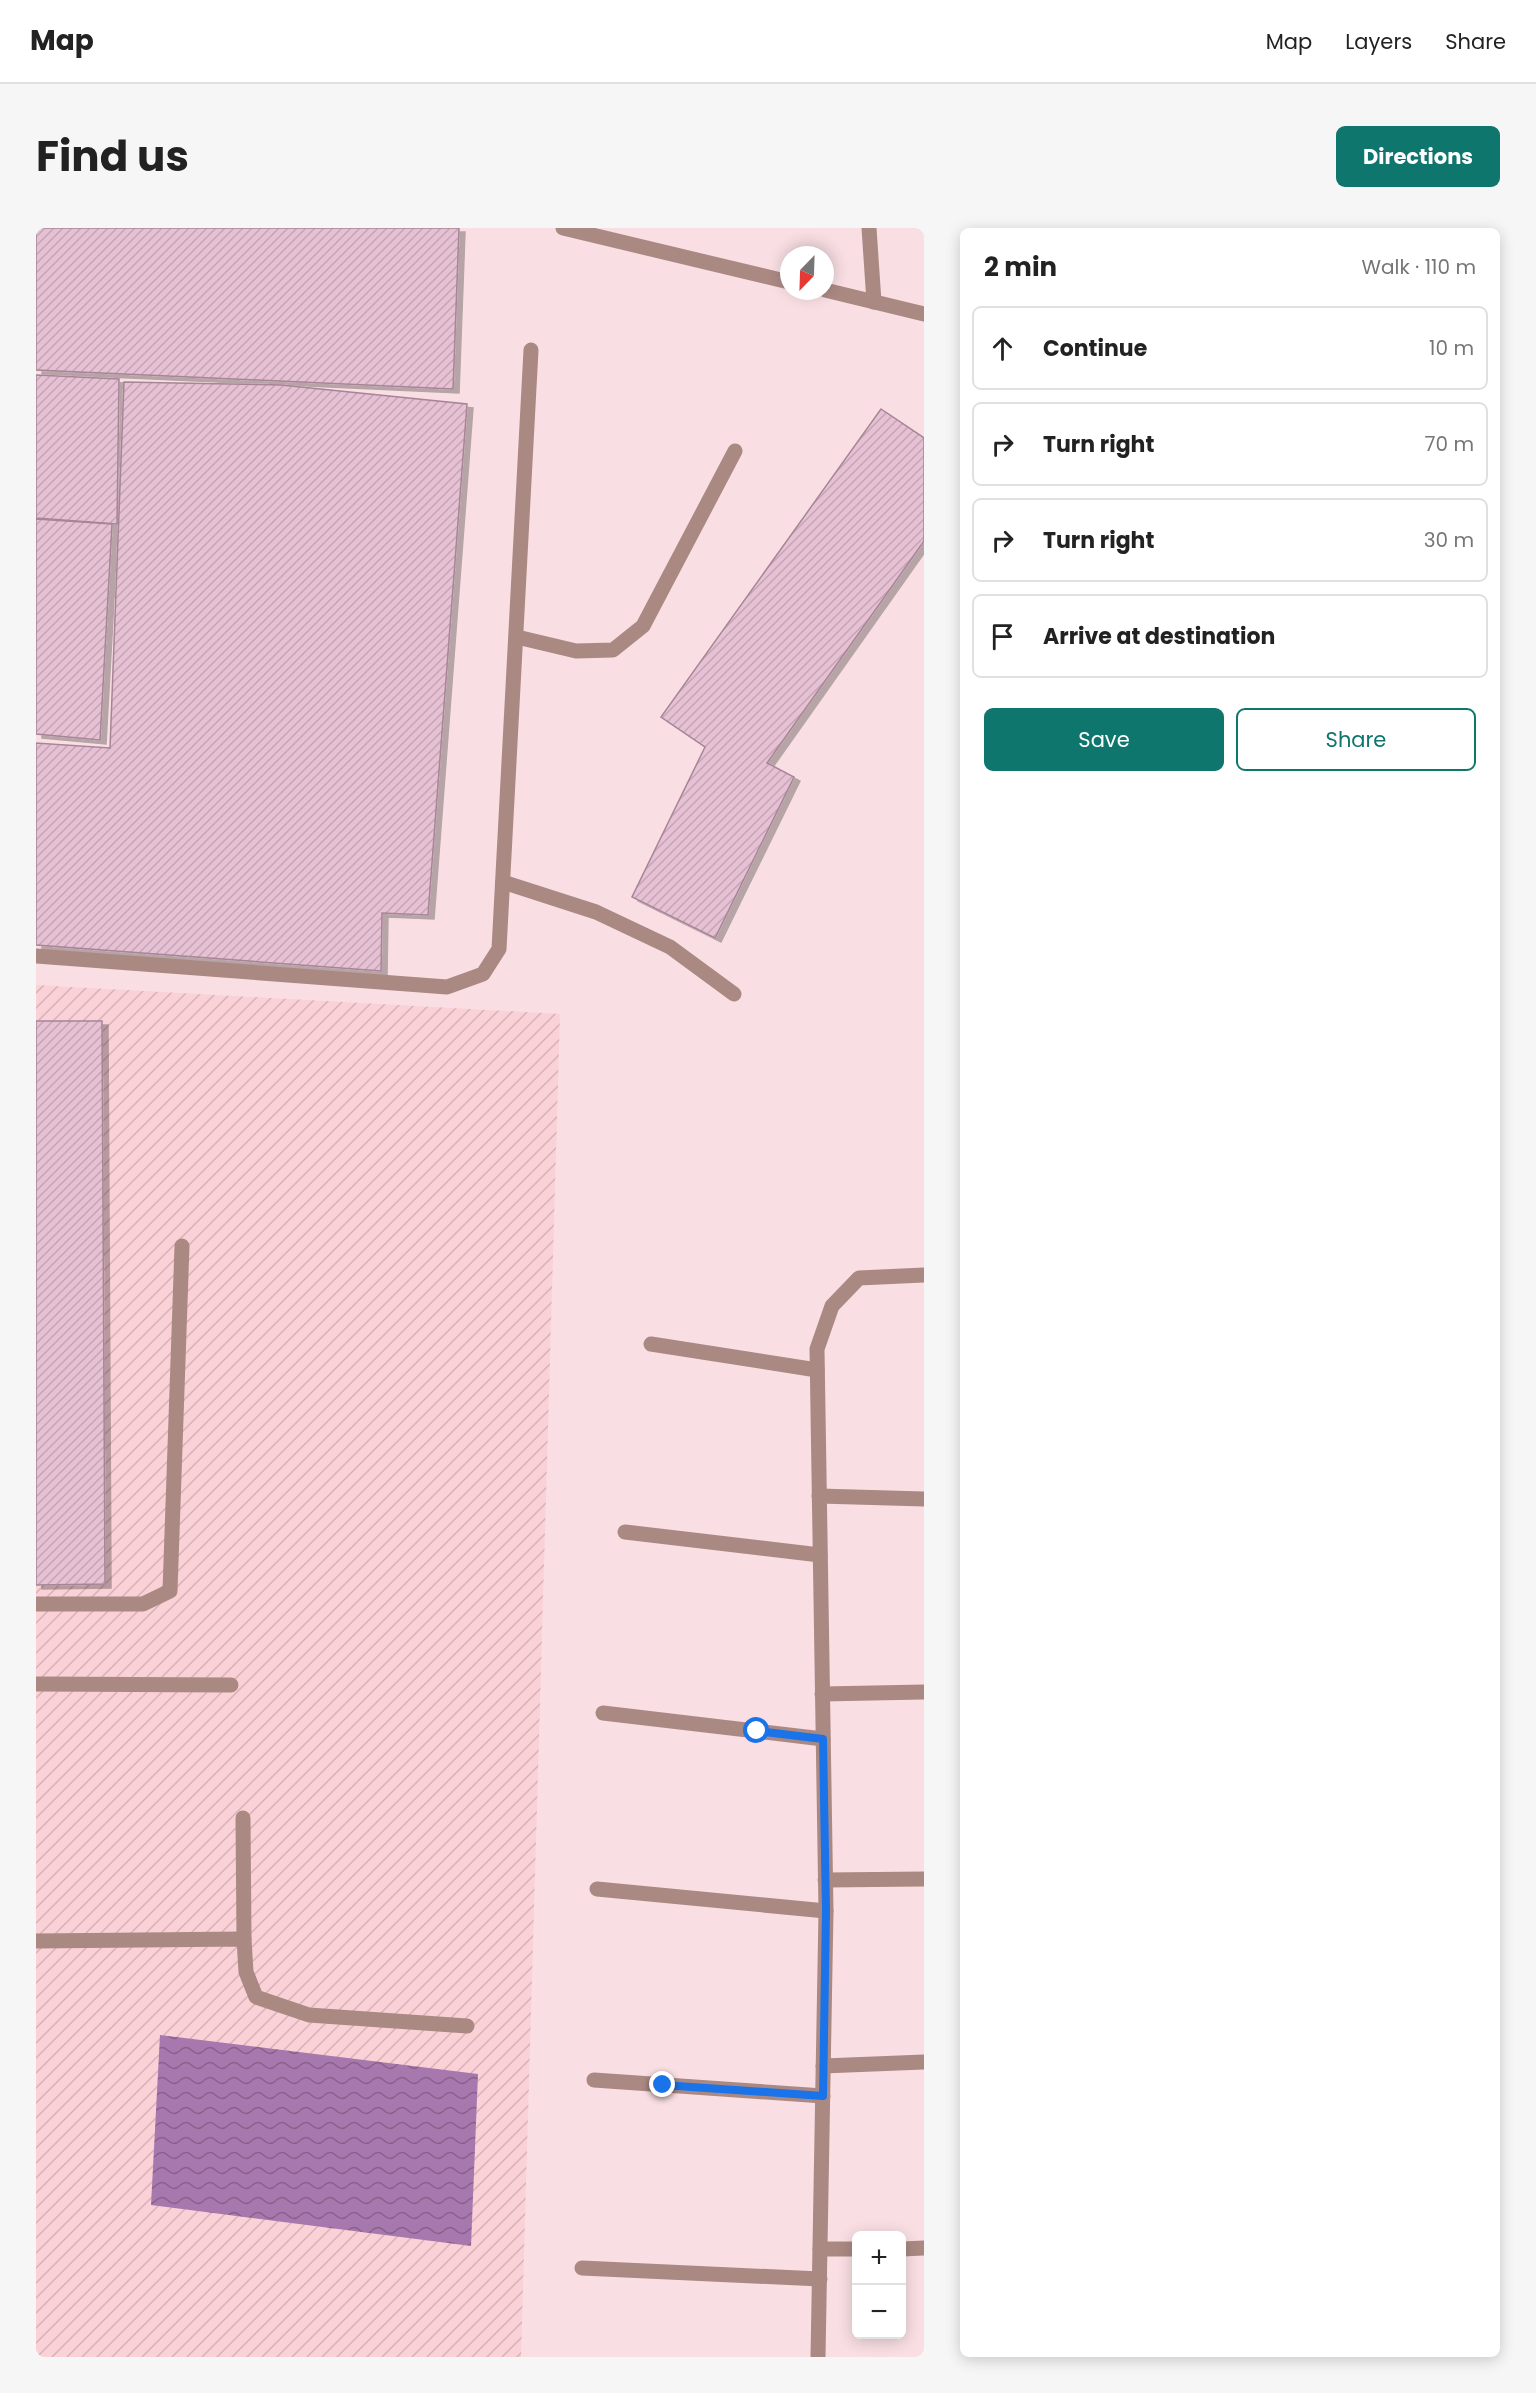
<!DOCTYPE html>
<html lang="en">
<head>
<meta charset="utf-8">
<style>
  :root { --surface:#fff; --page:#f6f6f6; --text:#222; --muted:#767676; --line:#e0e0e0; --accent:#0f766e }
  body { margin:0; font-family:Poppins,sans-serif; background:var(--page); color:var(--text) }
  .controls { position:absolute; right:18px; bottom:18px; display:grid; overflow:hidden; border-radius:9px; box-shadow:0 3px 15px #0003 }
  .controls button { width:54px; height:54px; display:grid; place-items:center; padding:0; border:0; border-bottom:2px solid var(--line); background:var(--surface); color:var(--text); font:30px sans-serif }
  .compass { position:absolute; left:744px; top:18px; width:54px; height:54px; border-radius:50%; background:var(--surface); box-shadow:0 3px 15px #0003; rotate:203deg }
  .stop { position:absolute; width:18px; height:18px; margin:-14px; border:4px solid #1a73e8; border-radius:50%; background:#fff }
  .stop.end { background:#1a73e8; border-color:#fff; box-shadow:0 2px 6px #0008 }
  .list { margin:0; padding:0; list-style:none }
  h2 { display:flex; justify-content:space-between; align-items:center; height:78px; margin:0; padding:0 24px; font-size:26px }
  h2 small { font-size:20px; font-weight:400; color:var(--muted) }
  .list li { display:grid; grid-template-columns:39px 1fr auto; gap:18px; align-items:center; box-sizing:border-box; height:84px; margin:0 12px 12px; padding:0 12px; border:2px solid var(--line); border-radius:9px }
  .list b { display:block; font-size:22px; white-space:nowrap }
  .list em { font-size:20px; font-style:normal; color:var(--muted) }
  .actions { display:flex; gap:12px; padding:18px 24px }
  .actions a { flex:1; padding:14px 0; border:2px solid var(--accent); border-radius:9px; text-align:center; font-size:21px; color:var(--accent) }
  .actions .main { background:var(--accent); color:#fff }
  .icon { flex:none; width:33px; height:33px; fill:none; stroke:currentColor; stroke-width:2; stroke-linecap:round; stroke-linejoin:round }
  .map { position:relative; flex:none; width:888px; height:2129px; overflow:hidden; border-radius:9px }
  header { display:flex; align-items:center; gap:36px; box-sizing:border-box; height:84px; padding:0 30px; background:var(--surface); border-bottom:2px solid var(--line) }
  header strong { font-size:28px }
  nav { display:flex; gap:33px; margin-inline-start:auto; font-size:21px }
  .intro { display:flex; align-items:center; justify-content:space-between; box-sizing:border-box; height:144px; padding:0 36px }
  h1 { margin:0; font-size:42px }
  .button { padding:15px 27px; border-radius:9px; background:var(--accent); color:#fff; font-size:21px; font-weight:700 }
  main { display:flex; gap:36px; padding:0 36px }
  aside { flex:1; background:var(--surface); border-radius:9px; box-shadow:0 3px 15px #0003 }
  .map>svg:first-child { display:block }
  .industrial { fill:url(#industrial-furrows) }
  .water { fill:url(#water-waves) }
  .building { fill:url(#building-hatch); stroke:#a78597; stroke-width:1.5; filter:url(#shadow) }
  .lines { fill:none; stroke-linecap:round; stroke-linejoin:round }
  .minor { stroke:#ab8983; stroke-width:15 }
  .route { stroke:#1a73e8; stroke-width:8 }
</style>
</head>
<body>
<header>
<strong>Map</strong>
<nav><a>Map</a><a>Layers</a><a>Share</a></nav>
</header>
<div class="intro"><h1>Find us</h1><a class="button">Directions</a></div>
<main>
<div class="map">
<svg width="888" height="2129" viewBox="0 0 888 2129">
  <defs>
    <pattern id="industrial-furrows" width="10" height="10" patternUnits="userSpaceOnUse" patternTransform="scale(1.5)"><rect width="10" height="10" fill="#fad1d7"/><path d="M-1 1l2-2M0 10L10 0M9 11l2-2" fill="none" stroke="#d6b2b7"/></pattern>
    <pattern id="water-waves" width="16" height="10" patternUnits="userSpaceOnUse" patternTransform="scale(1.5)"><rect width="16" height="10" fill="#a778ad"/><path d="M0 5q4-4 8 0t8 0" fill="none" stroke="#87618b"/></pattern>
    <pattern id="building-hatch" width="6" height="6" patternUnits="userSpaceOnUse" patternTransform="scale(1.5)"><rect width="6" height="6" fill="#e6c1d4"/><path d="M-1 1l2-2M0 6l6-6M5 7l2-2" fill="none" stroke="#c5a4b5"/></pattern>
    <filter id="shadow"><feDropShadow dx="6" dy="4" stdDeviation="0" flood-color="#0004"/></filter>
  </defs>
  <rect width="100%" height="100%" fill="#f9dfe3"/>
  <!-- industrial -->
  <polygon class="industrial" points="0,757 524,786 485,2129 0,2129"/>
  <!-- water -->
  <polygon class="water" points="124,1807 442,1846 435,2018 115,1977"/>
  <!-- building -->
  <g class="building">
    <polygon points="0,0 423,0 417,161 0,142"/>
    <polygon points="0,147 83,151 81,296 0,290"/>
    <polygon points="88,154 245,157 431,176 392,687 346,685 345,743 0,717 0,515 74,520"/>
    <polygon points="845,181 888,210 888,313 731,535 758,549 679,710 596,669 669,519 625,489"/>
    <polygon points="0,291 76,296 64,512 0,506"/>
    <polygon points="0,793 66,793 69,1356 0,1357"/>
  </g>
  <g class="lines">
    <!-- minor -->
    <g class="minor">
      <polyline points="527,0 753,54"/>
      <polyline points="833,0 838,74"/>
      <polyline points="789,62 888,86"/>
      <polyline points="481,409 540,423 577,422 607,398 699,223"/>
      <polyline points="467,654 560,684 634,719 698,766"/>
      <polyline points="0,728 411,759 447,746 463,721 495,122"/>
      <polyline points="615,1116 781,1142"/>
      <polyline points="783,1268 888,1271"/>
      <polyline points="589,1304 784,1327"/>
      <polyline points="0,1376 107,1376 134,1363 146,1018"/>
      <polyline points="0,1456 195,1457"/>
      <polyline points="786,1466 888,1464"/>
      <polyline points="567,1485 787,1511"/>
      <polyline points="207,1590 208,1711"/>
      <polyline points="789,1652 888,1651"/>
      <polyline points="561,1661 790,1683"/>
      <polyline points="0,1713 208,1711 210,1744 220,1769 273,1787 431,1798"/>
      <polyline points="787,1838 888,1834"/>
      <polyline points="558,1852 787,1868"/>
      <polyline points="784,2021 820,2021"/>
      <polyline points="866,2021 888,2020"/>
      <polyline points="546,2040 784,2051"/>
      <polyline points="782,2129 790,1683 781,1121 796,1078 823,1050 888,1047"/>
    </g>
  </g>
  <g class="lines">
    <!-- route -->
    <polyline class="route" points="627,1857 787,1868 790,1683 787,1511 721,1503"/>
  </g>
</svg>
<div class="controls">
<button>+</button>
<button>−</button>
</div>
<svg class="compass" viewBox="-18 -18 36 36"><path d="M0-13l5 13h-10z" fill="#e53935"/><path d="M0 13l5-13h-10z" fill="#767676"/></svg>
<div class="stop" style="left:721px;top:1503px"></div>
<div class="stop end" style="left:627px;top:1857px"></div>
</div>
<aside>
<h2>2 min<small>Walk · 110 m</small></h2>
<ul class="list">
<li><svg class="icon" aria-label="ahead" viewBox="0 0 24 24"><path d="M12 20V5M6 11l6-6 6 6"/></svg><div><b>Continue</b></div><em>10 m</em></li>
<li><svg class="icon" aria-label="right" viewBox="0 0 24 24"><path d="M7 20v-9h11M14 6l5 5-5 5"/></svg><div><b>Turn right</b></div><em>70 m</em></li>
<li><svg class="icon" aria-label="right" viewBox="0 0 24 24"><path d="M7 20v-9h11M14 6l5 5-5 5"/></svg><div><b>Turn right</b></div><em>30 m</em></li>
<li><svg class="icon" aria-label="arrive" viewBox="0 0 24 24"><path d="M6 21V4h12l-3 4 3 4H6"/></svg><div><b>Arrive at destination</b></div></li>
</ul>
<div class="actions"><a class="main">Save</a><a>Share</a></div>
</aside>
</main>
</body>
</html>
